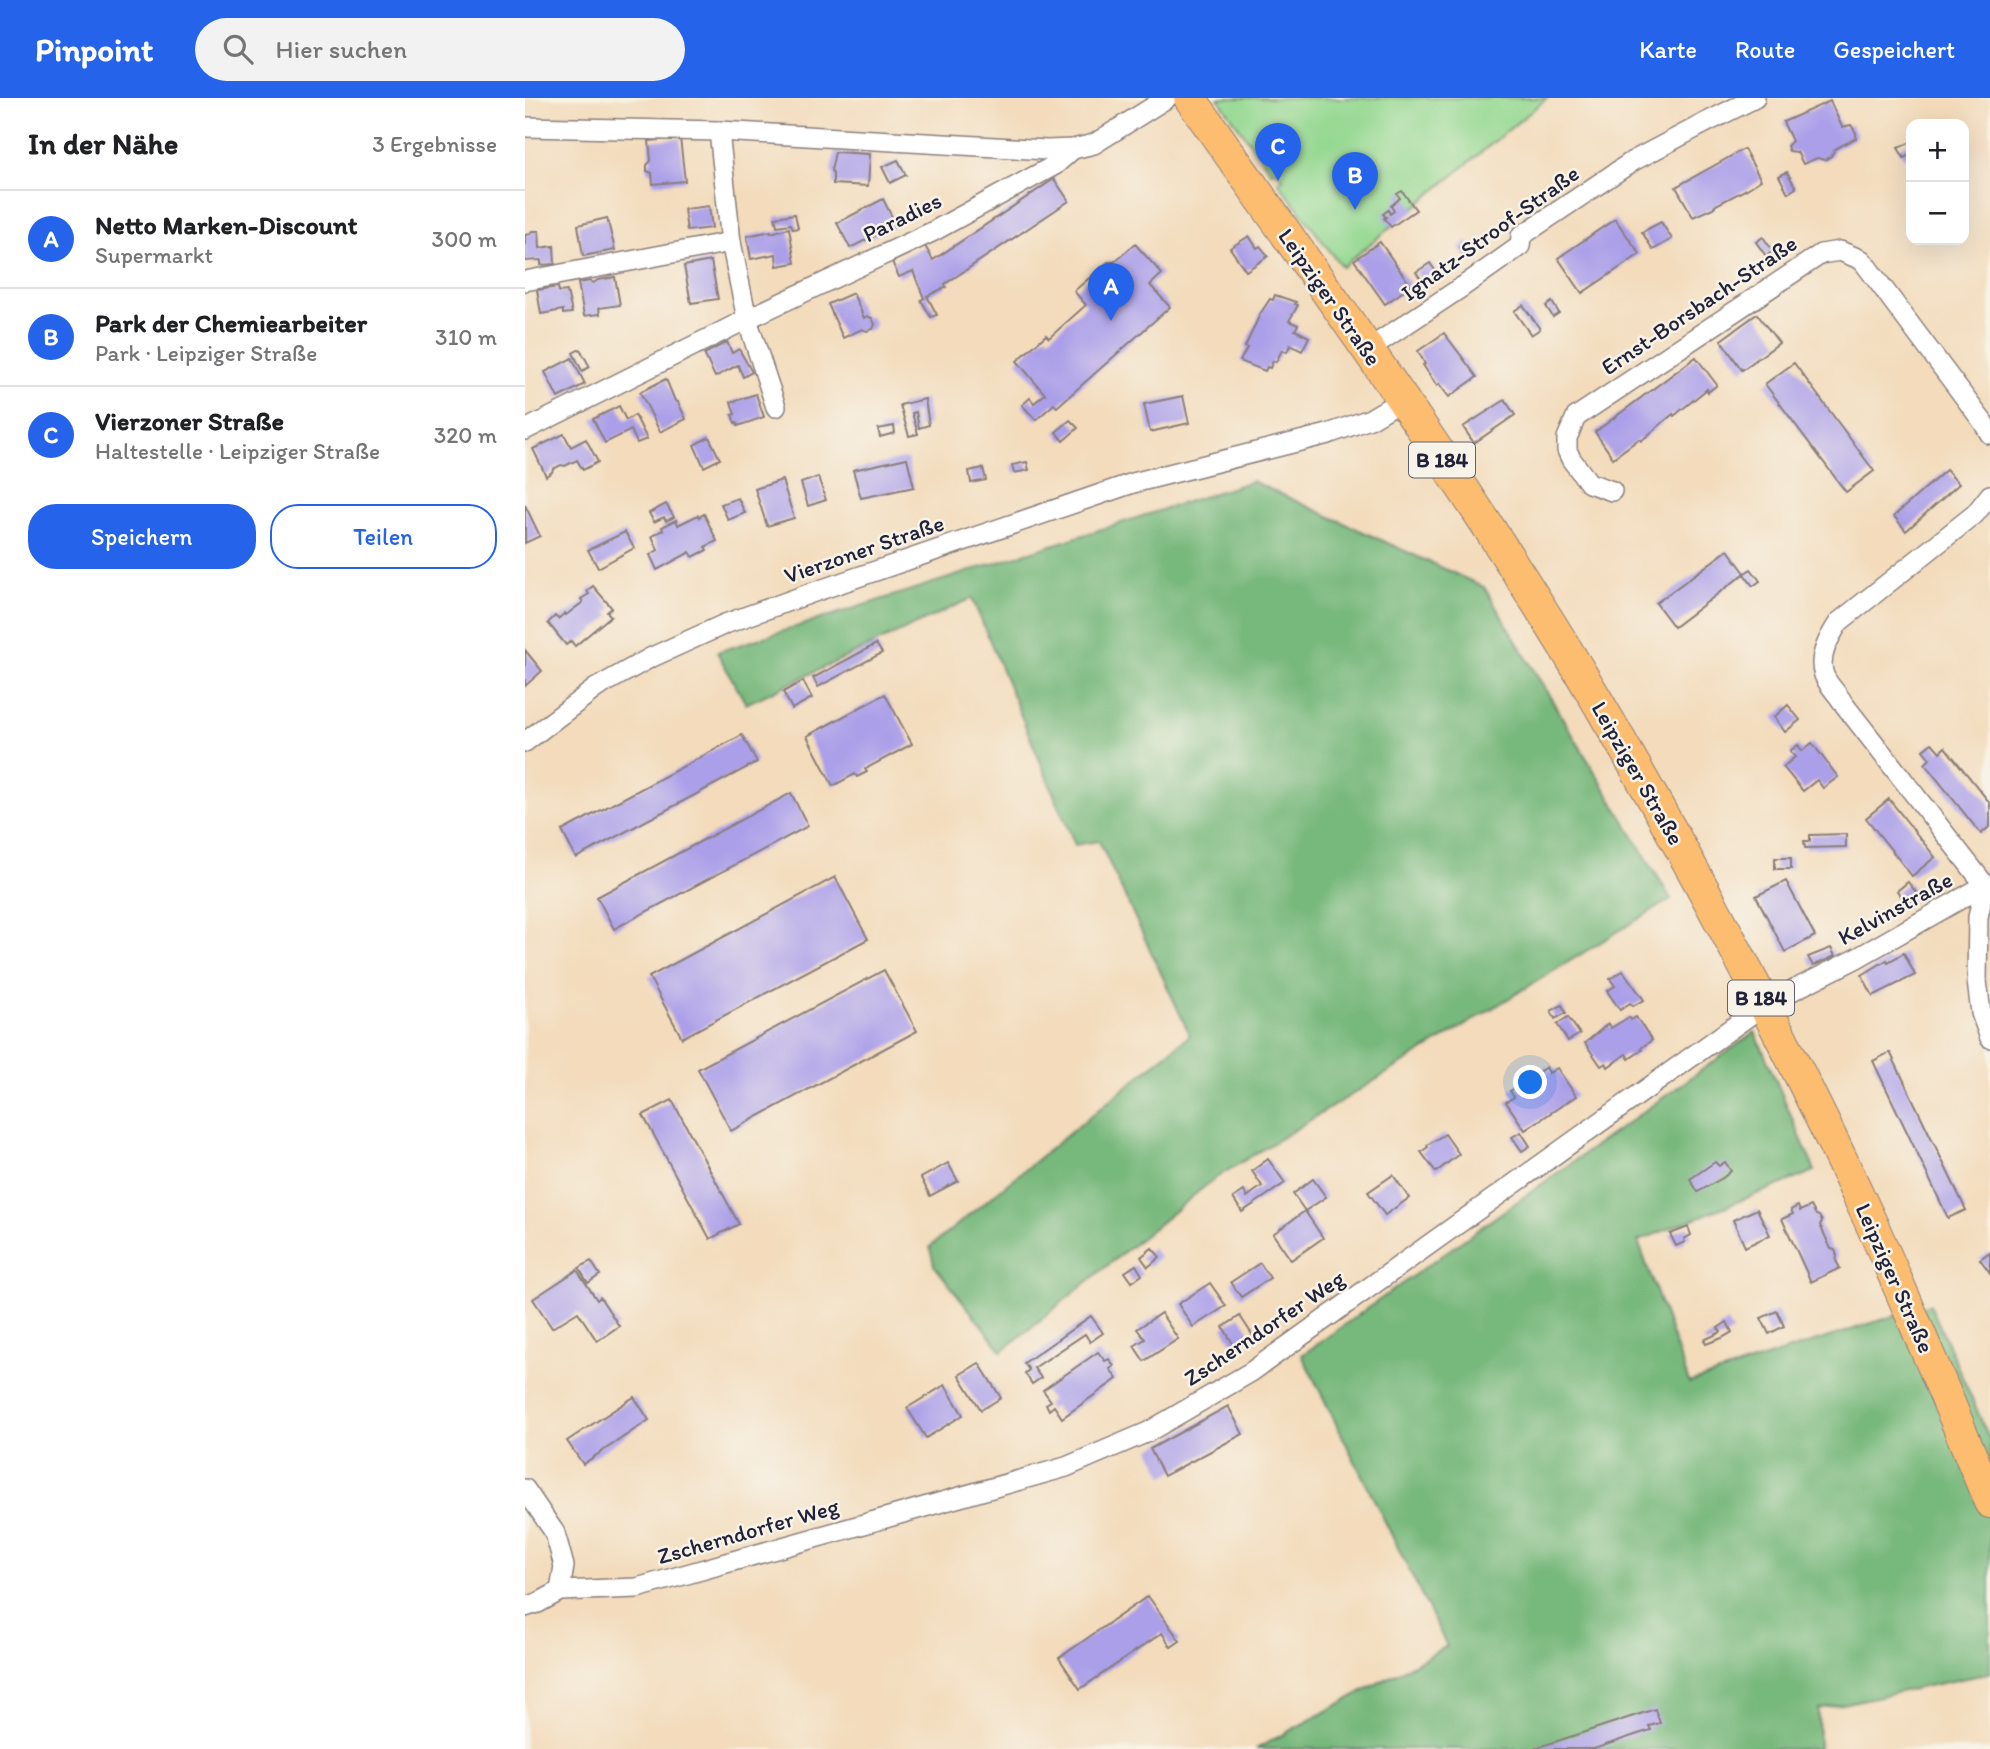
<!DOCTYPE html>
<html lang="de">
<head>
<meta charset="utf-8">
<style>
  :root { --surface:#fff; --page:#f2f2f2; --text:#202124; --muted:#757577; --line:#e0e0e0; --accent:#2563eb }
  body { margin:0; font-family:Itim,sans-serif; background:var(--page); color:var(--text) }
  .controls { position:absolute; right:21px; top:21px; display:grid; overflow:hidden; border-radius:14px; box-shadow:0 7px 28px #0002 }
  .controls button { width:63px; height:63px; display:grid; place-items:center; padding:0; border:0; border-bottom:2px solid var(--line); background:var(--surface); color:var(--text); font:35px sans-serif }
  .you { position:absolute; left:1006px; top:985px; width:24px; height:24px; margin:-18px; border:5px solid #fff; border-radius:50%; background:#1a73e8; box-shadow:0 0 0 10px #1a73e833 }
  .badge { display:grid; place-items:center; width:46px; height:46px; border-radius:50%; background:var(--accent); color:#fff; font-size:23px; font-weight:700 }
  .pin { position:absolute; translate:-50% -58px; filter:drop-shadow(0 2px 4px #0008) }
  .pin::after { content:''; position:absolute; top:37px; width:24px; height:21px; background:inherit; clip-path:polygon(0 0,100% 0,50% 100%) }
  .list { margin:0; padding:0; list-style:none }
  h2 { display:flex; justify-content:space-between; align-items:center; height:91px; margin:0; padding:0 28px; font-size:30px }
  h2 small { font-size:23px; font-weight:400; color:var(--muted) }
  .list li { display:grid; grid-template-columns:46px 1fr auto; gap:21px; align-items:center; box-sizing:border-box; height:98px; padding:0 28px; border-top:2px solid var(--line) }
  .list b { display:block; font-size:26px; white-space:nowrap }
  .list p { margin:0; font-size:23px; white-space:nowrap; color:var(--muted) }
  .list em { font-size:23px; font-style:normal; color:var(--muted) }
  .actions { display:flex; gap:14px; padding:21px 28px }
  .actions a { flex:1; padding:16px 0; border:2px solid var(--accent); border-radius:28px; text-align:center; font-size:24px; color:var(--accent) }
  .actions .main { background:var(--accent); color:#fff }
  .icon { flex:none; width:38px; height:38px; fill:none; stroke:currentColor; stroke-width:2; stroke-linecap:round; stroke-linejoin:round }
  .map { position:relative; flex:none; width:1465px; height:1651px; overflow:hidden }
  header { display:flex; align-items:center; gap:42px; box-sizing:border-box; height:98px; padding:0 35px; background:var(--accent); color:#fff }
  header strong { font-size:33px }
  nav { display:flex; gap:38px; margin-inline-start:auto; font-size:24px }
  .search { width:490px; height:63px; background:var(--page); display:flex; align-items:center; gap:18px; box-sizing:border-box; padding:0 24px; border-radius:38px; color:var(--muted); font-size:26px }
  main { display:flex }
  aside { flex:1; background:var(--surface) }
  .map>svg:first-child { display:block }
  .green { fill:#94d891; stroke:#5b7d66; stroke-width:2 }
  .forest { fill:#77b87b; stroke:#4c6d5b; stroke-width:2 }
  .building { fill:#ab9fe9 }
  .lines { fill:none; stroke-linecap:round; stroke-linejoin:round }
  .minor-casing { stroke:#8a7e7b; stroke-width:22 }
  .primary-casing { stroke:#8a7e7b; stroke-width:34 }
  .minor { stroke:#fff; stroke-width:19 }
  .primary { stroke:#fcbd6f; stroke-width:32 }
  .labels { text-anchor:middle; stroke-width:5; stroke-linejoin:round; paint-order:stroke }
  .shield { fill:#f7f3e8; stroke:#62616f; stroke-width:2 }
  .shield-label { font-size:21px; font-weight:bold; fill:#22223b }
  .street-label { font-size:23px; fill:#22223b; stroke:#f7f3e8 }
</style>
</head>
<body>
<header>
<strong>Pinpoint</strong>
<div class="search"><svg class="icon" aria-label="search" viewBox="0 0 24 24"><circle cx="10" cy="10" r="6"/><path d="M15 15l6 6"/></svg>Hier suchen</div>
<nav><a>Karte</a><a>Route</a><a>Gespeichert</a></nav>
</header>
<main>
<aside>
<h2>In der Nähe<small>3 Ergebnisse</small></h2>
<ul class="list">
<li><span class="badge">A</span><div><b>Netto Marken-Discount</b><p>Supermarkt</p></div><em>300 m</em></li>
<li><span class="badge">B</span><div><b>Park der Chemiearbeiter</b><p>Park · Leipziger Straße</p></div><em>310 m</em></li>
<li><span class="badge">C</span><div><b>Vierzoner Straße</b><p>Haltestelle · Leipziger Straße</p></div><em>320 m</em></li>
</ul>
<div class="actions"><a class="main">Speichern</a><a>Teilen</a></div>
</aside>
<div class="map">
<svg width="1465" height="1651" viewBox="0 0 1465 1651">
  <rect width="100%" height="100%" fill="#f7f3e8"/>
  <filter id="ink" filterUnits="userSpaceOnUse"><feTurbulence type="fractalNoise" baseFrequency=".0143" numOctaves="2"/><feDisplacementMap in="SourceGraphic" scale="14" xChannelSelector="R" yChannelSelector="G"/><feConvolveMatrix kernelMatrix="1 2 1 2 8 2 1 2 1" color-interpolation-filters="sRGB"/></filter>
  <filter id="wash" filterUnits="userSpaceOnUse"><feTurbulence type="fractalNoise" baseFrequency=".00686" numOctaves="4" result="noise"/><feDisplacementMap in="SourceGraphic" scale="28" xChannelSelector="R" yChannelSelector="G"/><feGaussianBlur stdDeviation="1.57" result="paint"/><feColorMatrix in="noise" values="0 0 0 0 0 0 0 0 0 0 0 0 0 0 0 0 0 1.4 0 .05"/><feComposite in="paint" operator="in"/></filter>
  <g filter="url(#wash)">
    <rect width="100%" height="100%" fill="#f3dbbb"/>
    <!-- green -->
    <polygon class="green" points="693,0 1022,0 817,169 753,84 758,80 751,72 746,74"/>
    <!-- forest -->
    <g class="forest">
      <polygon points="727,383 959,489 1146,801 689,1081 477,1253 409,1167 405,1149 665,937 574,743 550,747 447,500 221,606 192,554"/>
      <polygon points="1230,934 1290,1073 1113,1143 1164,1285 1405,1206 1465,1342 1465,1575 1293,1611 1294,1651 731,1651 922,1548 777,1257"/>
    </g>
    <g id="blocks">
      <!-- building -->
      <g class="building">
        <polygon points="1305,3 1317,29 1326,27 1331,35 1331,40 1310,51 1306,58 1300,62 1292,60 1278,66 1272,54 1264,53 1262,48 1267,43 1258,24"/>
        <polygon points="155,40 160,83 128,86 127,75 122,73 122,67 126,63 124,43"/>
        <polygon points="1386,44 1386,56 1379,60 1373,50"/>
        <polygon points="1219,51 1236,82 1222,91 1191,107 1188,110 1168,119 1151,89"/>
        <polygon points="310,54 345,56 343,88 308,86 308,75 306,73"/>
        <polygon points="373,62 381,77 365,85 357,69"/>
        <polygon points="1262,74 1271,90 1263,95 1254,78"/>
        <polygon points="529,81 544,103 420,186 421,189 402,198 412,217 406,219 396,202 399,200 388,173 374,179 367,164 400,148 408,162"/>
        <polygon points="877,93 891,112 866,129 859,120 861,119 858,116 863,112 865,116 869,113 866,108 875,100 872,96"/>
        <polygon points="358,101 371,127 325,150 312,125"/>
        <polygon points="184,108 187,130 162,133 159,111"/>
        <polygon points="270,116 273,130 268,131 266,126 252,128 250,119"/>
        <polygon points="82,120 90,152 58,158 53,127"/>
        <polygon points="1090,121 1115,156 1057,195 1033,160"/>
        <polygon points="1136,124 1147,141 1128,152 1117,134"/>
        <polygon points="264,130 270,165 252,168 251,156 226,161 222,138 246,133 246,135"/>
        <polygon points="7,133 14,133 15,150 29,148 30,166 16,167 16,162 0,163 0,137 5,136"/>
        <polygon points="724,138 732,150 735,148 743,158 721,173 705,150"/>
        <polygon points="1238,139 1248,153 1241,158 1231,144"/>
        <polygon points="942,143 949,154 941,160 934,149"/>
        <polygon points="855,144 886,188 860,206 829,162"/>
        <polygon points="610,146 637,176 625,187 645,209 532,309 529,306 511,322 497,307 505,300 509,305 520,296 492,263 521,237 524,240 561,207 549,193 583,164 589,164"/>
        <polygon points="186,163 193,201 166,205 159,168"/>
        <polygon points="905,165 914,178 901,188 891,174"/>
        <polygon points="90,179 95,207 74,210 75,216 59,218 53,185 65,183 68,185 73,182"/>
        <polygon points="33,189 34,194 42,193 47,215 38,216 38,212 16,216 12,192"/>
        <polygon points="328,195 339,220 342,218 347,220 350,226 348,231 342,233 337,231 318,240 303,206"/>
        <polygon points="750,197 771,204 770,206 773,207 764,223 773,227 770,232 784,239 777,253 765,247 762,254 757,252 751,264 748,263 745,270 742,269 740,273 715,263 722,250 720,249 735,216 745,201 748,202"/>
        <polygon points="1027,204 1034,215 1028,219 1021,208"/>
        <polygon points="998,207 1015,231 1006,237 989,213"/>
        <polygon points="1232,216 1254,245 1217,272 1196,242"/>
        <polygon points="919,235 952,279 924,299 914,286 912,288 898,267 900,266 893,253"/>
        <polygon points="202,244 207,255 214,251 227,274 218,279 213,267 190,279 179,256"/>
        <polygon points="55,251 65,269 57,273 48,255"/>
        <polygon points="1171,259 1192,287 1183,294 1182,291 1149,318 1148,316 1116,343 1114,341 1088,360 1070,334"/>
        <polygon points="47,260 60,286 33,300 20,274"/>
        <polygon points="1269,265 1349,373 1321,394 1240,286"/>
        <polygon points="141,281 150,303 153,304 161,321 135,334 115,294"/>
        <polygon points="231,296 239,319 213,328 212,324 210,325 207,317 210,316 206,304"/>
        <polygon points="658,298 664,325 625,334 619,306"/>
        <polygon points="400,301 404,327 394,330 391,314 387,315 393,336 384,338 375,307"/>
        <polygon points="980,302 990,317 949,345 938,329"/>
        <polygon points="94,308 101,322 110,317 122,341 112,345 106,332 80,345 68,321"/>
        <polygon points="545,322 553,330 538,343 531,334"/>
        <polygon points="369,328 370,335 355,339 353,331"/>
        <polygon points="39,336 46,349 61,341 73,364 58,372 52,362 40,368 36,367 28,371 27,374 21,378 8,351"/>
        <polygon points="184,339 195,361 179,369 169,347"/>
        <polygon points="382,360 389,389 336,400 328,372"/>
        <polygon points="502,364 504,372 489,375 487,367"/>
        <polygon points="458,370 461,382 446,385 444,373"/>
        <polygon points="1421,372 1434,386 1381,433 1369,418"/>
        <polygon points="293,379 301,402 283,408 276,385"/>
        <polygon points="257,382 269,420 242,428 230,391"/>
        <polygon points="213,400 220,415 203,422 196,406"/>
        <polygon points="141,406 149,419 141,423 139,419 129,424 124,415"/>
        <polygon points="0,407 15,438 0,445"/>
        <polygon points="179,416 192,443 180,449 182,452 168,459 165,454 132,472 125,457 133,452 127,438 138,432 137,429 151,422 153,427 173,417 174,419"/>
        <polygon points="100,434 109,450 73,470 63,452"/>
        <polygon points="1203,452 1220,475 1226,471 1235,483 1228,488 1219,476 1149,529 1131,505"/>
        <polygon points="68,488 87,510 82,514 86,518 50,548 46,543 41,547 23,525 30,518 33,521 40,515 41,517 58,504 56,501 64,496 62,493"/>
        <polygon points="351,546 357,555 293,589 288,580"/>
        <polygon points="0,552 17,573 0,588"/>
        <polygon points="278,583 287,600 267,611 258,594"/>
        <polygon points="360,596 387,646 340,671 342,674 332,679 330,676 308,688 282,638"/>
        <polygon points="1263,607 1275,622 1260,634 1249,619"/>
        <polygon points="217,637 232,664 51,760 37,733"/>
        <polygon points="1287,645 1313,679 1298,690 1292,682 1278,693 1258,669 1270,659 1265,653 1273,647 1277,653"/>
        <polygon points="1407,645 1415,654 1420,649 1465,705 1465,728 1456,736 1400,666 1405,661 1398,652"/>
        <polygon points="266,695 283,728 89,831 72,799"/>
        <polygon points="1364,701 1410,759 1387,778 1341,720"/>
        <polygon points="1321,736 1321,749 1280,750 1279,743 1285,743 1285,737"/>
        <rect x="1250" y="760" width="16" height="11"/>
        <polygon points="310,779 343,841 157,940 124,879"/>
        <polygon points="1261,783 1290,838 1260,854 1231,798"/>
        <polygon points="1383,784 1394,798 1383,807 1372,793"/>
        <polygon points="1306,850 1310,858 1288,868 1283,859"/>
        <polygon points="1379,855 1390,877 1348,898 1337,877 1362,862 1363,864"/>
        <polygon points="359,872 392,933 206,1033 173,971"/>
        <polygon points="1098,873 1119,902 1108,908 1105,905 1095,912 1082,893 1090,888 1085,881"/>
        <polygon points="1037,907 1041,915 1030,921 1026,913"/>
        <polygon points="1043,919 1055,936 1043,943 1032,926"/>
        <polygon points="1104,919 1106,922 1111,919 1127,942 1116,950 1117,952 1104,961 1101,956 1083,969 1081,965 1076,968 1060,945 1083,926 1086,930"/>
        <polygon points="1365,954 1441,1112 1423,1120 1348,963"/>
        <polygon points="1021,969 1024,975 1032,970 1051,998 1000,1032 981,1004 989,999 985,993 994,987 998,992 1007,987 1015,981 1012,975"/>
        <polygon points="147,1002 214,1126 185,1141 118,1017"/>
        <polygon points="996,1034 1005,1048 997,1053 987,1039"/>
        <polygon points="920,1036 934,1056 911,1074 896,1054 903,1049 902,1047"/>
        <polygon points="743,1061 760,1085 717,1114 708,1100 719,1093 722,1099 737,1088 727,1073"/>
        <polygon points="1190,1064 1194,1068 1200,1064 1206,1073 1199,1079 1173,1094 1165,1081"/>
        <polygon points="423,1065 433,1083 405,1098 396,1080"/>
        <polygon points="868,1077 884,1100 860,1117 843,1094"/>
        <polygon points="788,1081 801,1099 780,1113 768,1096"/>
        <polygon points="1273,1108 1275,1113 1286,1108 1291,1117 1294,1118 1297,1123 1295,1127 1306,1151 1310,1152 1312,1158 1311,1163 1315,1170 1286,1184 1257,1121 1268,1116 1266,1112"/>
        <polygon points="1232,1111 1245,1137 1220,1149 1208,1122"/>
        <polygon points="780,1113 798,1140 766,1162 748,1136"/>
        <polygon points="1163,1129 1166,1137 1159,1141 1160,1144 1151,1148 1145,1136"/>
        <polygon points="627,1150 635,1159 623,1169 616,1159"/>
        <polygon points="1465,1154 1465,1175 1455,1161"/>
        <polygon points="66,1163 75,1177 63,1185 54,1170"/>
        <polygon points="735,1165 745,1180 716,1199 706,1184"/>
        <polygon points="611,1167 617,1177 607,1184 600,1174"/>
        <polygon points="52,1172 72,1202 75,1199 94,1228 72,1243 53,1214 27,1230 8,1201"/>
        <polygon points="685,1185 701,1208 668,1229 653,1206"/>
        <polygon points="1252,1213 1259,1228 1244,1236 1236,1220"/>
        <polygon points="636,1215 653,1241 619,1263 609,1248 620,1241 612,1231"/>
        <polygon points="566,1218 578,1235 565,1244 560,1236 509,1270 516,1280 507,1286 500,1275 504,1272 499,1265"/>
        <polygon points="715,1218 728,1238 710,1249 698,1229"/>
        <polygon points="1202,1224 1207,1234 1197,1240 1181,1246 1179,1242 1196,1234 1193,1230"/>
        <polygon points="573,1254 580,1263 584,1261 589,1268 585,1271 592,1281 537,1320 529,1308 524,1312 521,1306 526,1303 518,1292"/>
        <polygon points="454,1265 476,1300 456,1312 434,1277"/>
        <polygon points="420,1287 438,1317 401,1340 382,1310"/>
        <polygon points="109,1299 124,1322 58,1366 42,1343"/>
        <polygon points="703,1308 718,1336 639,1378 625,1351"/>
        <polygon points="623,1498 655,1543 646,1549 637,1535 555,1591 534,1560"/>
        <polygon points="1130,1611 1135,1625 1124,1628 1126,1632 1110,1637 1069,1651 1008,1651"/>
      </g>
    </g>
  </g>
  <g filter="url(#ink)">
    <use href="#blocks" fill-opacity="0" stroke="#8a7e7b" stroke-width="2"/>
    <g class="lines">
      <!-- minor casing -->
      <g class="minor-casing">
        <g id="minor">
          <polyline points="0,29 194,33 522,52 548,51 569,46 642,0"/>
          <polyline points="194,33 206,144 222,221 251,309"/>
          <polyline points="0,183 206,144"/>
          <polyline points="842,252 937,189 995,148 996,138 1108,63 1180,25 1230,0"/>
          <polyline points="0,332 222,221 407,134 530,67 548,51"/>
          <polyline points="1087,393 1064,385 1046,361 1042,352 1042,340 1051,319 1296,156 1315,153 1337,162 1458,324 1465,336"/>
          <path d="M1465,397L1450,416L1314,524C1305,538 1292,559 1299,577C1302,586 1313,596 1318,605L1460,787H1465"/>
          <polyline points="0,644 71,590 125,560 200,526 289,494 608,385 803,336 845,321 877,302"/>
          <polyline points="1460,787 1453,819 1452,883 1456,915 1465,940"/>
          <polyline points="0,1391 30,1435 39,1468 35,1493"/>
          <polyline points="0,1509 13,1505 35,1493 112,1490 162,1476 541,1369 623,1334 726,1274 1239,907 1332,860 1460,787"/>
        </g>
      </g>
      <!-- primary casing -->
      <g class="primary-casing">
        <path id="primary" d="M665,0C804,197 948,393 1071,601C1171,772 1264,947 1347,1127C1388,1219 1427,1311 1465,1404"/>
      </g>
      <!-- minor -->
      <use href="#minor" class="minor"/>
      <!-- primary -->
      <use href="#primary" class="primary"/>
    </g>
  </g>
  <g class="labels">
    <!-- shield labels -->
    <g class="shield">
      <rect x="884" y="344.5" width="66" height="35" rx="5"/>
      <rect x="1203" y="882.5" width="66" height="35" rx="5"/>
    </g>
    <g class="shield-label">
      <text x="917" y="369">B 184</text>
      <text x="1236" y="907">B 184</text>
    </g>
    <!-- street labels -->
    <g class="street-label">
      <text transform="translate(377 119) rotate(-26)" y="8">Paradies</text>
      <text transform="translate(965 135) rotate(-36)" y="8">Ignatz-Stroof-Straße</text>
      <text transform="translate(805 199) rotate(55)" y="8">Leipziger Straße</text>
      <text transform="translate(1174 207) rotate(-34)" y="8">Ernst-Borsbach-Straße</text>
      <text transform="translate(339 451) rotate(-19)" y="8">Vierzoner Straße</text>
      <text transform="translate(1113 675) rotate(60)" y="8">Leipziger Straße</text>
      <text transform="translate(1370 810) rotate(-29)" y="8">Kelvinstraße</text>
      <text transform="translate(1370 1180) rotate(66)" y="8">Leipziger Straße</text>
      <text transform="translate(739 1230) rotate(-34)" y="8">Zscherndorfer Weg</text>
      <text transform="translate(223 1433) rotate(-16)" y="8">Zscherndorfer Weg</text>
    </g>
  </g>
</svg>
<div class="controls">
<button>+</button>
<button>−</button>
</div>
<div class="you"></div>
<div class="pin badge" style="left:586px;top:223px">A</div>
<div class="pin badge" style="left:830px;top:112px">B</div>
<div class="pin badge" style="left:753px;top:83px">C</div>
</div>
</main>
</body>
</html>
